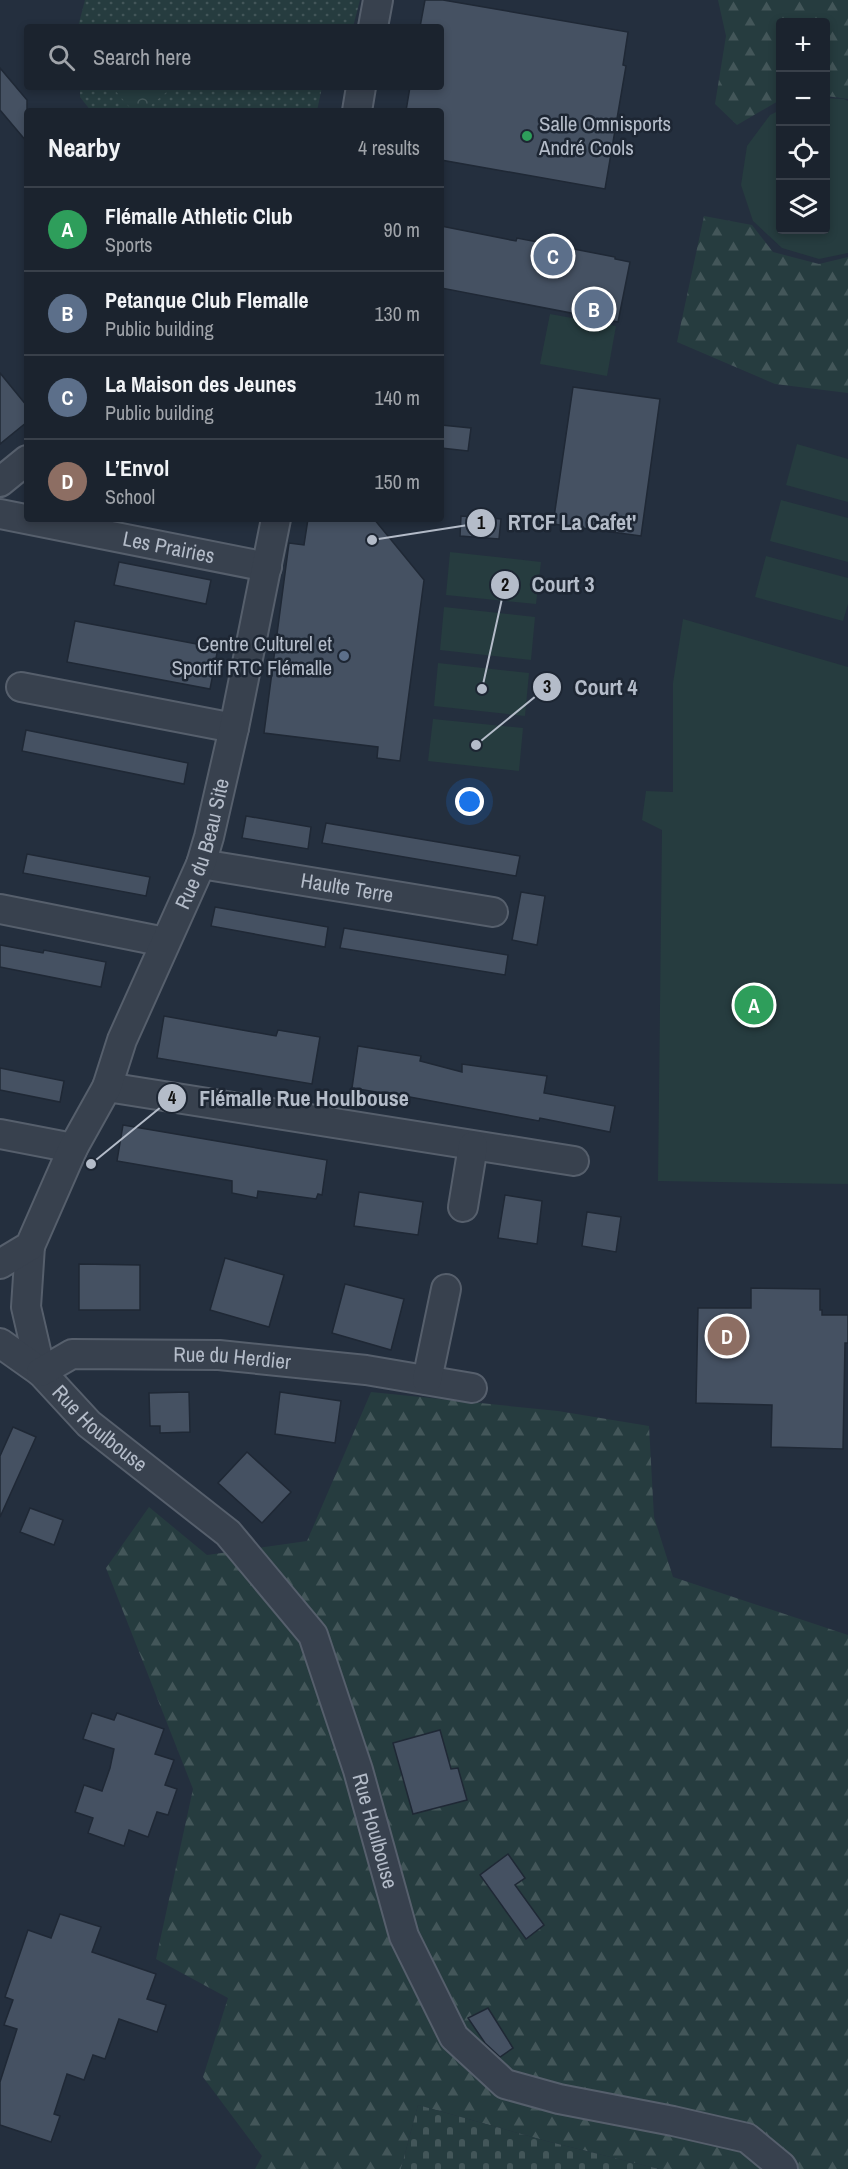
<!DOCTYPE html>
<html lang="en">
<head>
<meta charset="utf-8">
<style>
  :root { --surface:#1b232e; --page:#242b36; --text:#f1f3f6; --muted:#a0a4aa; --line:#39404a; --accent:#d93025 }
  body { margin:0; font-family:"Archivo Narrow",sans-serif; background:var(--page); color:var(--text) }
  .controls { position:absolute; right:18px; top:18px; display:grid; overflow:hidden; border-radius:6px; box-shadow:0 3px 9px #0003 }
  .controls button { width:54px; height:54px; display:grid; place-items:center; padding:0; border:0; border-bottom:2px solid var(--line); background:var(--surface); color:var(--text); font:30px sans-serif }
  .you { position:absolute; left:470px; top:802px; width:21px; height:21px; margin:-15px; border:4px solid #fff; border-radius:50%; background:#1a73e8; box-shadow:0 0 0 9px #1a73e833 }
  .badge { display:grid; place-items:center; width:39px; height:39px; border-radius:50%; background:var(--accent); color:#fff; font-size:20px; font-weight:700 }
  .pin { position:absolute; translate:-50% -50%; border:3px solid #fff; box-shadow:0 2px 6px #0006 }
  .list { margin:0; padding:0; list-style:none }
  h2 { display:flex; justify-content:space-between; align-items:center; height:78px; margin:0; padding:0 24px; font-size:26px }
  h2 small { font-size:20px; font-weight:400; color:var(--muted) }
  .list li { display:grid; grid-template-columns:39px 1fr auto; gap:18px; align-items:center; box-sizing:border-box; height:84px; padding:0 24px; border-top:2px solid var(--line) }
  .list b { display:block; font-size:22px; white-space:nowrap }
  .list p { margin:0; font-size:20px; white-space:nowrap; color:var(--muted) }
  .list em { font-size:20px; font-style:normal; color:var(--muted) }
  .icon { flex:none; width:33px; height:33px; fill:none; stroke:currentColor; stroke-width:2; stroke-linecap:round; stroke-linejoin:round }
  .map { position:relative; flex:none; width:848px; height:2169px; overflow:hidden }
  .search { position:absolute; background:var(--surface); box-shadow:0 3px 9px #0003; left:24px; top:24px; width:420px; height:66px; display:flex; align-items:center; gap:15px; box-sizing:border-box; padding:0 21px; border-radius:6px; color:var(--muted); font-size:22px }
  .panel { position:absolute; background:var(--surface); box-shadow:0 3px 9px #0003; left:24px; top:108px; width:420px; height:414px; border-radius:6px }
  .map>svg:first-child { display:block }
  .grass { fill:url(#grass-dots) }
  .forest { fill:url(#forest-firs) }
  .cemetery { fill:url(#cemetery-stones) }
  .park { fill:url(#park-crowns) }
  .pitch { fill:#263c3f }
  .building { fill:#455162; stroke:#1f2835; stroke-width:1.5 }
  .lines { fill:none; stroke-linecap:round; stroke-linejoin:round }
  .street-casing { stroke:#565f6c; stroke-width:32 }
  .street { stroke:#38414e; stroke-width:28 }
  .leisure-dot { fill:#2e9e5b; stroke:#1d2633; stroke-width:2 }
  .service-dot { fill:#5c6f8a; stroke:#1d2633; stroke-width:2 }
  .labels { text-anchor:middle; stroke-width:5; stroke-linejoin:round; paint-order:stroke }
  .poi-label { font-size:21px; fill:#b4bcc9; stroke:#1d2633; text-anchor:start }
  .street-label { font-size:21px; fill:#b4bcc9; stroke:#1d2633 }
  .leader { fill:none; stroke:#b4bcc9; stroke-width:2 }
  .callout-dot { fill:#b4bcc9; stroke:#1d2633; stroke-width:2 }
  .mark-label { font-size:18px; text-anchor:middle; font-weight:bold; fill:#111 }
  .callout-label { font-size:22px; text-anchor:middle; font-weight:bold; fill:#b4bcc9; stroke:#1d2633; stroke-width:5; stroke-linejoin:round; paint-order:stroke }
</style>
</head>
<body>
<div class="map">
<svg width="848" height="2169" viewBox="0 0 848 2169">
  <defs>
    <pattern id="grass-dots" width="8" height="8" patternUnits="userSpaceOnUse" patternTransform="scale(1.5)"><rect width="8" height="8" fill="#263c3f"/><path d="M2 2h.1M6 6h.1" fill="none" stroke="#435659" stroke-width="1.8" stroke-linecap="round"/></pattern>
    <pattern id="forest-firs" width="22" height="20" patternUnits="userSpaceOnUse" patternTransform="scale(1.5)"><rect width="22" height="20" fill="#263c3f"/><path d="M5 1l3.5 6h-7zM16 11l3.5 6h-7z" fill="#435659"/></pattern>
    <pattern id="cemetery-stones" width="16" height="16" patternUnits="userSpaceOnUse" patternTransform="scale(1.5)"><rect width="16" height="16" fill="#263c3f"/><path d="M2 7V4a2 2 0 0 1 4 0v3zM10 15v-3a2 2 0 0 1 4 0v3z" fill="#435659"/></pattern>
    <pattern id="park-crowns" width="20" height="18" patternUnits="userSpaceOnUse" patternTransform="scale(1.5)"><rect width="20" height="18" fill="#263c3f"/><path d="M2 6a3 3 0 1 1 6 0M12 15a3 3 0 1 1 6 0" fill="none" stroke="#435659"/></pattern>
  </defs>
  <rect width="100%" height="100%" fill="#242f3e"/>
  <!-- grass -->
  <g class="grass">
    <polygon points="85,0 360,0 353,27 78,27"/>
    <polygon points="80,87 322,87 317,111 91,111 80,97"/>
  </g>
  <!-- forest -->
  <g class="forest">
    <polygon points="718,0 848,0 848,99 826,96 826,22 780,22 780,100 737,125 715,104 726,36"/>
    <polygon points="704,216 752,225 773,252 819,264 848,257 848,393 775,384 677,342"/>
    <polygon points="371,1392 558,1411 649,1426 654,1517 673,1577 848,1635 848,2169 659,2169 550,2142 418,2105 401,2169 255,2169 262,2156 203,2077 228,1998 156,1959 193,1789 106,1568 149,1507 207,1555 307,1541"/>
  </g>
  <!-- cemetery -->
  <polygon class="cemetery" points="418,2105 550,2142 659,2169 401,2169"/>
  <!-- park -->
  <polygon class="park" points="112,87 167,87 169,90 144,111 133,111"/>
  <!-- pitch -->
  <g class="pitch">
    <polygon points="826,98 844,99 848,101 848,253 819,259 782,248 753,221 741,185 747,146 770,115 780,110 780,230 826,230"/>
    <polygon points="550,314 616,326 607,376 540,364"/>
    <polygon points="797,444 848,459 848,502 786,485"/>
    <polygon points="781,500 848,518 848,562 770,541"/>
    <polygon points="450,552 541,562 536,604 446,595"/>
    <polygon points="766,556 848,578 848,604 843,621 755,597"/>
    <polygon points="444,607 535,617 531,660 440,650"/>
    <polygon points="683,619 848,667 848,1184 658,1181 662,830 642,820 646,791 673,792 673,683"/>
    <polygon points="438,663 529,673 525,716 434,706"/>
    <polygon points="433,719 523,728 519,771 428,761"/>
  </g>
  <!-- building -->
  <g class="building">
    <polygon points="425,0 443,0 628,32 623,65 626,66 605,189 441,160 441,111 406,111 410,87 441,87 441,27 420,27"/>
    <polygon points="0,68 27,100 27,142 0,110"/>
    <polygon points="441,226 516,241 517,238 615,257 615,259 630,262 618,322 441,288"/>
    <polygon points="0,373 27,406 27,422 0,444"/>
    <polygon points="573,387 660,399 641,536 553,524"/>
    <polygon points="441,425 471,428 468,451 441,448"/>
    <polygon points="461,516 501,519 499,539 460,536"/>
    <polygon points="308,519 374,519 424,580 400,761 377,758 378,747 264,733 289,543 304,545"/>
    <polygon points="119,562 211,580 206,604 114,585"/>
    <polygon points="75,621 218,648 210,689 67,662"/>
    <polygon points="26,730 188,763 184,784 22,751"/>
    <polygon points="246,816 311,827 308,849 242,838"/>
    <polygon points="326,823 520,856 516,876 322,843"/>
    <polygon points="27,854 150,877 146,896 23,873"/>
    <polygon points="521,892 545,896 537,945 512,940"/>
    <polygon points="215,907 328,927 325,947 211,926"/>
    <polygon points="344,928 508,955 505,975 340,948"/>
    <polygon points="0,945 43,953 44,950 106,962 101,987 0,967"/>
    <polygon points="164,1016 276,1036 278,1030 320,1037 312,1084 157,1058"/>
    <polygon points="358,1046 421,1056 420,1061 462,1072 462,1064 547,1076 544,1093 615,1106 610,1132 540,1118 539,1121 383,1092 382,1093 352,1088"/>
    <polygon points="0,1068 64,1081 60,1102 0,1090"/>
    <polygon points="123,1125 327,1160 322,1195 318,1194 316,1199 258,1191 257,1198 232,1193 232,1181 117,1161"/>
    <polygon points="359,1192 423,1202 418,1235 354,1226"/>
    <polygon points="505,1195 542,1201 537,1244 498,1238"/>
    <polygon points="587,1212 621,1217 616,1252 582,1246"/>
    <polygon points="225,1258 284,1275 269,1327 210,1310"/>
    <polygon points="79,1264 140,1265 140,1310 79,1310"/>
    <polygon points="345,1284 404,1299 391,1350 332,1333"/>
    <polygon points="751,1288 820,1289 820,1310 822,1310 822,1315 848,1315 848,1343 845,1343 843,1449 771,1447 772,1405 696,1403 698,1308 751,1308"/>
    <polygon points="189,1392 190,1432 160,1433 160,1426 150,1426 149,1393"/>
    <polygon points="280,1392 341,1401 335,1443 275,1434"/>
    <polygon points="13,1427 36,1437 0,1517 0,1456"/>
    <polygon points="247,1452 291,1492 262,1523 218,1483"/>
    <polygon points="30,1508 63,1520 54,1545 20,1532"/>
    <polygon points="92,1713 114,1720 117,1713 164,1729 155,1754 174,1760 165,1785 177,1789 168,1815 157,1812 148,1837 129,1830 124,1846 88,1833 93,1818 75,1812 84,1785 102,1791 110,1768 114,1749 83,1739"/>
    <polygon points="440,1730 451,1769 458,1768 467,1800 413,1814 393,1743"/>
    <polygon points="508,1854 525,1878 515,1885 544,1925 526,1939 480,1875"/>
    <polygon points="60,1914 101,1927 92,1952 156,1974 147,1999 166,2005 157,2032 119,2019 105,2059 93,2055 84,2080 67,2074 54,2114 60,2116 51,2142 0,2125 0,2082 17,2029 4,2025 13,2000 5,1997 28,1930 51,1938"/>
    <polygon points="488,2008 513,2048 500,2057 485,2043 468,2018"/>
  </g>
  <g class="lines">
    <!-- street casing -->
    <g class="street-casing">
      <g id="street">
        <polyline points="373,27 378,0"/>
        <polyline points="357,111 361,87"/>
        <polyline points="0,482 27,460"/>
        <path id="s1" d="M0,514L267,567"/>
        <polyline points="21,687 234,728"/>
        <path id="s2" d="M201,864L493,912"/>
        <polyline points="0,909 165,942"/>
        <polyline points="107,1087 574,1161"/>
        <polyline points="0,1134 73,1148"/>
        <polyline points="463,1207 473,1146"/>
        <polyline points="30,1246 26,1307 41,1372"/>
        <path id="s3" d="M0,1264L30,1246L73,1148L107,1087L122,1040L201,864L209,837L234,728L276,519"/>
        <path id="s4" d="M0,1343L41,1372L89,1424L228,1533L313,1635L358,1770L404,1936L454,2037L505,2084L559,2099L673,2121L747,2138L781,2166L783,2169"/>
        <path id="s5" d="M41,1372L72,1354L219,1355L366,1370L472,1388"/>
        <polyline points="427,1380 446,1289"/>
      </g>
    </g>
    <!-- street -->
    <use href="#street" class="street"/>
  </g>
  <!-- markers -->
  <circle class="leisure-dot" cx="527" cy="136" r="6"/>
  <circle class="service-dot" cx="344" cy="656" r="6"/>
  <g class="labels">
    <!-- poi labels -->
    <g class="poi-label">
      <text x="539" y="131">Salle Omnisports<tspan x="539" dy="24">André Cools</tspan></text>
      <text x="332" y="651" text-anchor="end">Centre Culturel et<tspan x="332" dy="24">Sportif RTC Flémalle</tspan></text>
    </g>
    <!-- street labels -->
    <g class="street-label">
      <text dy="7" stroke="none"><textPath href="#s1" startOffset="172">Les Prairies</textPath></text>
      <text dy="7" stroke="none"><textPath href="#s3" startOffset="474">Rue du Beau Site</textPath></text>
      <text dy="7" stroke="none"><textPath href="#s2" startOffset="148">Haulte Terre</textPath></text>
      <text dy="7" stroke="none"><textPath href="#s5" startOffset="196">Rue du Herdier</textPath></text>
      <text dy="7" stroke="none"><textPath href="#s4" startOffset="132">Rue Houlbouse</textPath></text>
      <text dy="7" stroke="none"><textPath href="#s4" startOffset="636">Rue Houlbouse</textPath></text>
    </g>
  </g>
  <!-- callouts -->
  <path class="leader" d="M372 540L481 523M482 689L505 585M476 745L547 687M91 1164L172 1098"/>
  <g class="callout-dot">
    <circle cx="372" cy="540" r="6"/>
    <circle cx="482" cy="689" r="6"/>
    <circle cx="476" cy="745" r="6"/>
    <circle cx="91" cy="1164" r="6"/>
    <circle cx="481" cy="523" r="15"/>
    <circle cx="505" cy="585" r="15"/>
    <circle cx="547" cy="687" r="15"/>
    <circle cx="172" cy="1098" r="15"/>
  </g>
  <g class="mark-label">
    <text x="481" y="529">1</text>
    <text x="505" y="591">2</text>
    <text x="547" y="693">3</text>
    <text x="172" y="1104">4</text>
  </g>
  <g class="callout-label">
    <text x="572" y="530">RTCF La Cafet'</text>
    <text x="563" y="592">Court 3</text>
    <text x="606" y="695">Court 4</text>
    <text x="304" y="1106">Flémalle Rue Houlbouse</text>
  </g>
</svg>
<div class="controls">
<button>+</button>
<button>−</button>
<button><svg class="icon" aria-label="locate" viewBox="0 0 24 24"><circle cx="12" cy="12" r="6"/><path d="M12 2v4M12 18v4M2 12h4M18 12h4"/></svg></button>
<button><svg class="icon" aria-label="layers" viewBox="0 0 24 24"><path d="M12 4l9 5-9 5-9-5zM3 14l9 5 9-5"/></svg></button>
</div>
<div class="you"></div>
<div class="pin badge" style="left:754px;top:1005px;background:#2e9e5b">A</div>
<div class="pin badge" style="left:594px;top:309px;background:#5c6f8a">B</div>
<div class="pin badge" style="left:553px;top:256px;background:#5c6f8a">C</div>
<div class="pin badge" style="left:727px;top:1336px;background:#8d6e63">D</div>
<div class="search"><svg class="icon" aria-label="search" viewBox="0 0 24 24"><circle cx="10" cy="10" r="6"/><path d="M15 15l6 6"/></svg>Search here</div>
<section class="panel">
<h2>Nearby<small>4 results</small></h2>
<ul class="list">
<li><span class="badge" style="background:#2e9e5b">A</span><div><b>Flémalle Athletic Club</b><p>Sports</p></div><em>90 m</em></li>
<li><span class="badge" style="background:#5c6f8a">B</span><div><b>Petanque Club Flemalle</b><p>Public building</p></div><em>130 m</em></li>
<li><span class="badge" style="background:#5c6f8a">C</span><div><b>La Maison des Jeunes</b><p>Public building</p></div><em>140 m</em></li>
<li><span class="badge" style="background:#8d6e63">D</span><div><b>L’Envol</b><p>School</p></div><em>150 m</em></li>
</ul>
</section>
</div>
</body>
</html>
